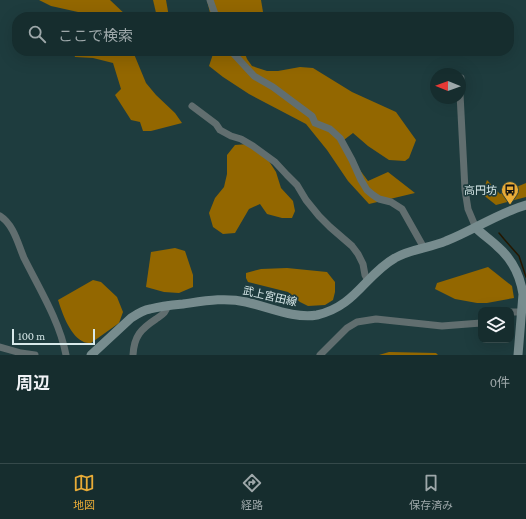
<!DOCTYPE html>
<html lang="ja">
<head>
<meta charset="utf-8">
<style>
  :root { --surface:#162d2e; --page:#1f3536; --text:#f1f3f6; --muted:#9ea8aa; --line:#35494a; --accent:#e8ab37 }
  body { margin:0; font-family:"Crimson Pro","Noto Sans JP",serif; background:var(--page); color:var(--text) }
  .controls { position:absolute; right:12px; bottom:12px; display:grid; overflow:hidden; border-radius:8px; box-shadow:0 4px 16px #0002 }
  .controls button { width:36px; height:36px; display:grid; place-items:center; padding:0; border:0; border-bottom:1px solid var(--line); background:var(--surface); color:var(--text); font:20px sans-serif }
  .compass { position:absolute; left:430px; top:68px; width:36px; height:36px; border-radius:50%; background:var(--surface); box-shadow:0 4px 16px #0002; rotate:271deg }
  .scale { position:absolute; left:12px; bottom:10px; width:83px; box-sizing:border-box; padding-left:4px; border:2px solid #d8e9ea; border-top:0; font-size:11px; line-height:14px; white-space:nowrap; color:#d8e9ea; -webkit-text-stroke:3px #1e3c3e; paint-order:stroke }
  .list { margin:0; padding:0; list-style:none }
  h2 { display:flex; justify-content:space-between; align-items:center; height:52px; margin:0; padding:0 16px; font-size:17px }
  h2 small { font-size:13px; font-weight:400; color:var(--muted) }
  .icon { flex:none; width:22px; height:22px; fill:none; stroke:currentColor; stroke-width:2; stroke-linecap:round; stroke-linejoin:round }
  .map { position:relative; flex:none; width:526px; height:355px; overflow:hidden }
  .search { position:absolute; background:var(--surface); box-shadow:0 4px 16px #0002; left:12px; right:12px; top:12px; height:44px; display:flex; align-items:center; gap:10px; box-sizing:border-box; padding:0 14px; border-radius:16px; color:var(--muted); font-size:15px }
  .sheet { height:108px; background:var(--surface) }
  nav { display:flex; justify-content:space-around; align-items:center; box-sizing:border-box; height:56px; border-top:1px solid var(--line); background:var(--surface); font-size:11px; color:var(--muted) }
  nav a { display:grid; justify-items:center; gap:2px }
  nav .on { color:var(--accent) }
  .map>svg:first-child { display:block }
  .forest { fill:#936700 }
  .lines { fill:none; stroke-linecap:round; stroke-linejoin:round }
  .stream { stroke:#251700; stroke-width:1.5 }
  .street { stroke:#616e6f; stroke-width:7 }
  .secondary { stroke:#778c8e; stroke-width:9 }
  .labels { text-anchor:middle; stroke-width:3.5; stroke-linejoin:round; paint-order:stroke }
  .poi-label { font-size:11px; fill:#d8e9ea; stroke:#1e3c3e; text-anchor:end }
  .street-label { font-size:11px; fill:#d8e9ea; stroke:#1e3c3e }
</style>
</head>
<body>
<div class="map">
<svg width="526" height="355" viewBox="0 0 526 355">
  <rect width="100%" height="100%" fill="#1e3c3e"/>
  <!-- forest -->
  <g class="forest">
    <polygon points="39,0 110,0 128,17 95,17 96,16 51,6"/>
    <polygon points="153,0 166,0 169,17 157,17"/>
    <polygon points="207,0 261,0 263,12 262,17 211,17"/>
    <polygon points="73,51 133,51 134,54 146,83 156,95 175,113 182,123 151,131 143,131 140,122 131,120 115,95 121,89 113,63 93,58 75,57"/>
    <polygon points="214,51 244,51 247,59 252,66 267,71 278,71 300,67 313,68 352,92 396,112 416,140 409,158 405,161 389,160 368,146 353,133 340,143 368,181 388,172 415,193 369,204 348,181 327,150 306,124 249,94 223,77 209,66"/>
    <polygon points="248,144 261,149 276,172 281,188 293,201 295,211 292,218 282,218 267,214 260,204 249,209 235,233 223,234 213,227 209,213 215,198 224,187 227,174 227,155 235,145"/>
    <polygon points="487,180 500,194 526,183 526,197 496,205 482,194"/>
    <polygon points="175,248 185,251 193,275 193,287 179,293 164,292 146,287 151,252"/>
    <polygon points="488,267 512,286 514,298 487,303 477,303 455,299 435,289 437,283"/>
    <polygon points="287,268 327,272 335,282 335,292 333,300 325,305 308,306 300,302 288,292 248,282 246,278 246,273 261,269"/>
    <path d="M93,280L101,282L117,297L123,312L119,323L91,343C88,343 85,343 82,341C69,334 62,312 58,300Z"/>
    <polygon points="389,352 436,353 438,355 379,355"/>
  </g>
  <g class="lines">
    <!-- stream -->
    <polyline class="stream" points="499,233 504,239 519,256 526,277"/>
    <!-- street -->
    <g class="street">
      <polyline points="210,0 216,17"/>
      <polyline points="231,51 254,76 273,87 312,116 315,123 330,129 340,138 352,160 361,180 367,190 373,195 379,199 391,202 402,209 424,248"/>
      <polyline points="460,90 461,78"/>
      <polyline points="460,94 465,190 468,209 476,228"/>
      <polyline points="192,106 216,124 220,130 231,136 241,139 253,146 275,162 287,175 297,185 306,200 319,216 330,227 352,246 358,254 363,264 365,275 368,281"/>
      <path d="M0,216C14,225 18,244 24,258C39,288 60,322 66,355"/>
      <polyline points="511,312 522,312"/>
      <polyline points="0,347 21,353 35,355"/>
      <path d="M133,355C134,336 141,329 156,319C163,314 165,314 168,305"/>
      <polyline points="320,355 347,328 357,322 376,319 442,326 481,323"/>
    </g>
    <!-- secondary -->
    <g class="secondary">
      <path d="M476,228C483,235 491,240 498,247C513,260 520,275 523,294L518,355"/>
      <path d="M91,355L131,318C137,314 143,310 150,309C161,306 172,305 183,304C204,301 225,297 246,302C269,307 294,319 317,315C356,306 365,275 395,258C410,249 430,248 446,241C474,230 498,213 526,205"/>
    </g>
  </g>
  <!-- icons -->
  <defs>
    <g id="bus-pin" transform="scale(0.9)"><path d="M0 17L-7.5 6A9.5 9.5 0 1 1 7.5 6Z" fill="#e8ab37" stroke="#1e3c3e"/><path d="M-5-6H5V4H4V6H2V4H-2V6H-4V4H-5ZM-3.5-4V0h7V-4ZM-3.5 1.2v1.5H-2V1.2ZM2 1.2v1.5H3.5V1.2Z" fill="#111"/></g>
  </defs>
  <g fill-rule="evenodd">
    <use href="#bus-pin" x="510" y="190"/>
  </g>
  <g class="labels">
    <!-- poi labels -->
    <g class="poi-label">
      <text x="497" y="194">高円坊</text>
    </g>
    <!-- street labels -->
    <g class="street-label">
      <text transform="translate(270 296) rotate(13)" y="4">武上宮田線</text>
    </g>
  </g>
</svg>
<div class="controls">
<button><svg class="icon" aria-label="layers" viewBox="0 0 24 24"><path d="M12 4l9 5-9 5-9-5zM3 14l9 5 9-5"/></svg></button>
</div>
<svg class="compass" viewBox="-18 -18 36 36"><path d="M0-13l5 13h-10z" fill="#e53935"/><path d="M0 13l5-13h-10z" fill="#9ea8aa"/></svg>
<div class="scale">100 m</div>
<div class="search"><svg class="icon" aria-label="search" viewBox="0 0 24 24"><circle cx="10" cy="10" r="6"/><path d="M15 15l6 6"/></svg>ここで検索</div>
</div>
<section class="sheet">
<h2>周辺<small>0件</small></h2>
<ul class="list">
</ul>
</section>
<nav>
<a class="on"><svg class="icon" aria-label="map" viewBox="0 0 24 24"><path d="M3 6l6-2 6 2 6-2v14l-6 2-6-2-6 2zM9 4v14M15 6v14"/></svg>地図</a>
<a><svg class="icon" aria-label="directions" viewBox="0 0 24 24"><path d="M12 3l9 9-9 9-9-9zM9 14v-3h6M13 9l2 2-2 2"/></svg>経路</a>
<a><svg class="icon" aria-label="saved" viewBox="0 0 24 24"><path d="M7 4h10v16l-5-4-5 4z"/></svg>保存済み</a>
</nav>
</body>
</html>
